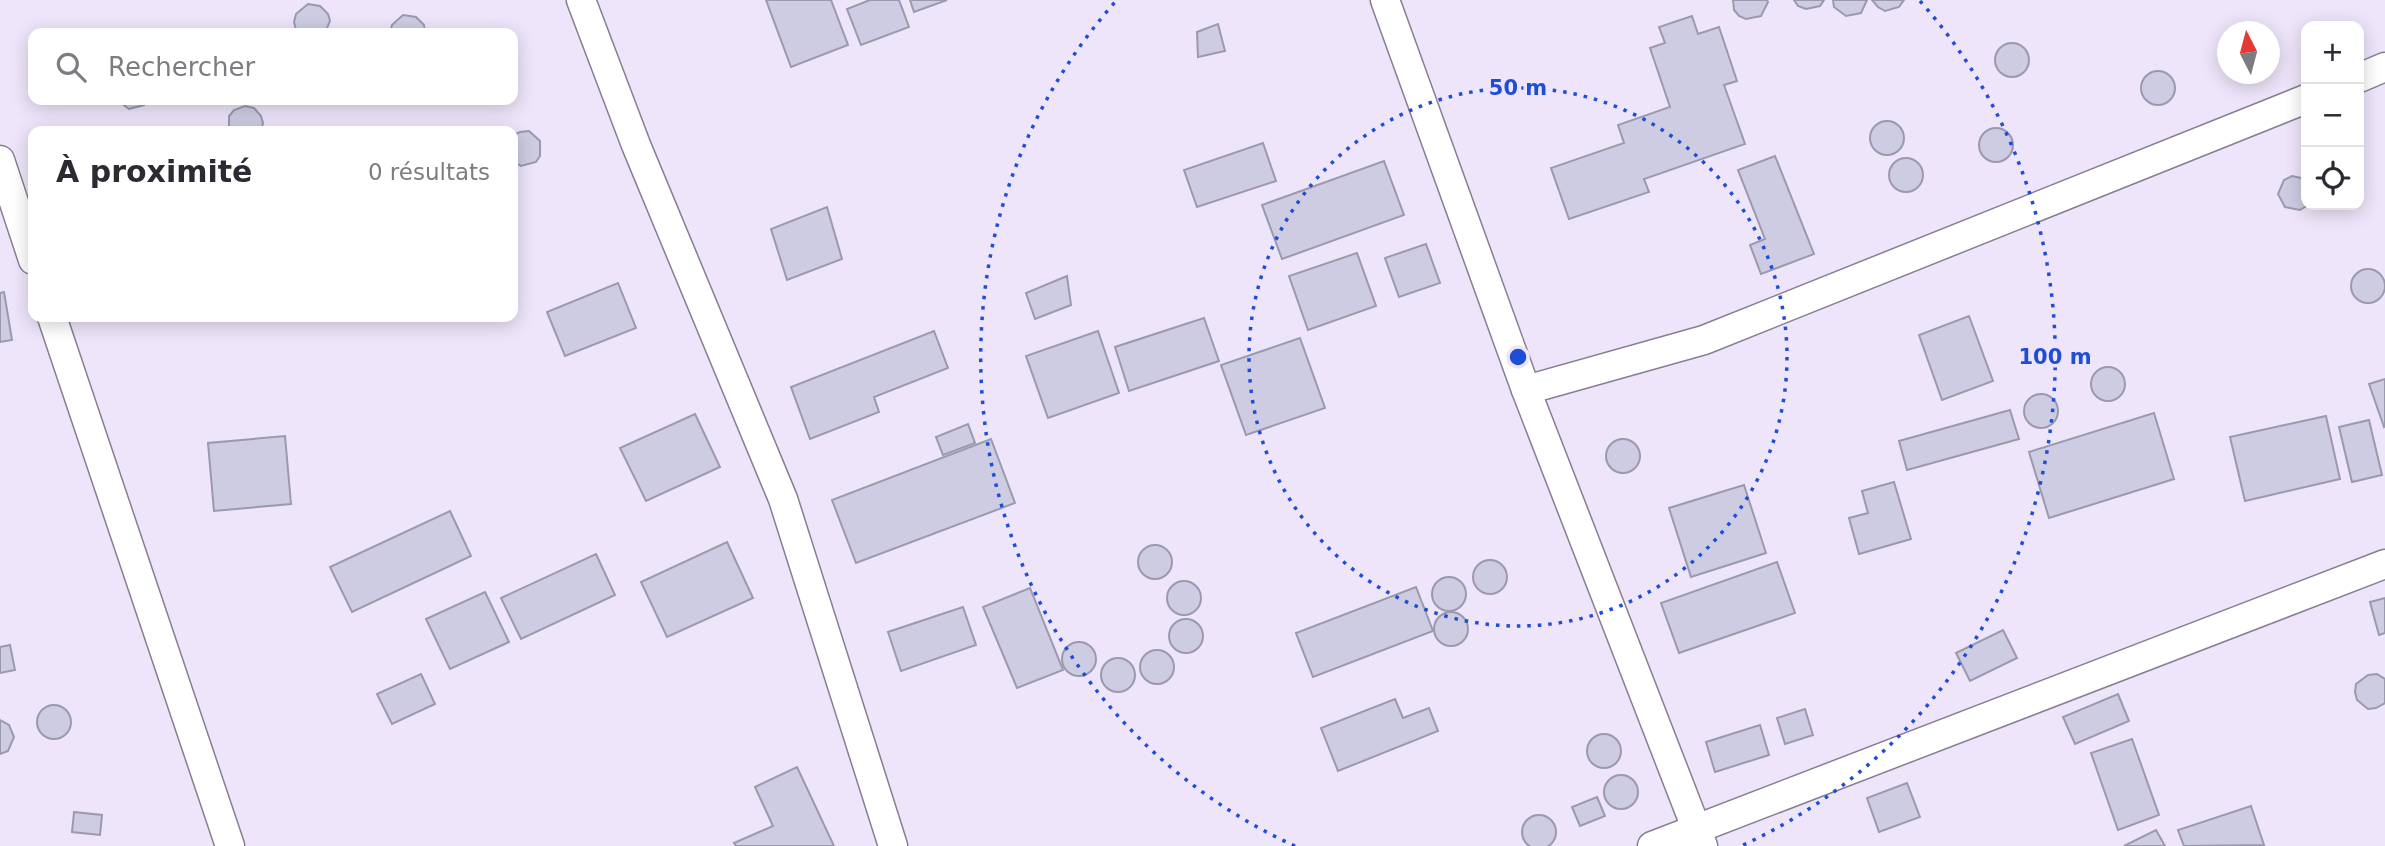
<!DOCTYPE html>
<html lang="fr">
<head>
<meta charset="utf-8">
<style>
  :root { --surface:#fff; --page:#f7f7f7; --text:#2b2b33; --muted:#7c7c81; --line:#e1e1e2 }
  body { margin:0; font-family:"DejaVu Sans",sans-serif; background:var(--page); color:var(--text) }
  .controls { position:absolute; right:21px; top:21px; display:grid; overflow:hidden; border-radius:14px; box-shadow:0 4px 18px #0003 }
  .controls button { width:63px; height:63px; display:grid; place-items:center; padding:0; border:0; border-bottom:2px solid var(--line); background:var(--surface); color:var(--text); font:35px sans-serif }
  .compass { position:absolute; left:2217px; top:21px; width:63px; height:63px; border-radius:50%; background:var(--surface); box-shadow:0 4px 18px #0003; rotate:354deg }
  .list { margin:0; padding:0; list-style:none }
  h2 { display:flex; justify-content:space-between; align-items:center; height:91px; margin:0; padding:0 28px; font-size:30px }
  h2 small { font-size:23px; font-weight:400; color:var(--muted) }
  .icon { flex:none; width:38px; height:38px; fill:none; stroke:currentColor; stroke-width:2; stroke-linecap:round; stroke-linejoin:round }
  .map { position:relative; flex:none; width:2385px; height:846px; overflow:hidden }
  .search { position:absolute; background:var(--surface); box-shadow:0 4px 18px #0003; left:28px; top:28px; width:490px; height:77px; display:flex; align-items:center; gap:18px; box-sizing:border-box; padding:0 24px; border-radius:14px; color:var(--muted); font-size:26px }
  .panel { position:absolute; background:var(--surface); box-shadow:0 4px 18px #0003; left:28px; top:126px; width:490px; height:196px; border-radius:14px }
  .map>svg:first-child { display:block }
  .building { fill:#cdcce2; stroke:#9b99ae; stroke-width:2 }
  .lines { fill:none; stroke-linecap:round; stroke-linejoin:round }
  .street-casing { stroke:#877e91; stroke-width:31 }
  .street { stroke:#fff; stroke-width:28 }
  .ring { fill:none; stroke:#1d4ed8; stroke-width:3.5; stroke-dasharray:3.5 7 }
  .centre { fill:#1d4ed8; stroke:#eee5fa; stroke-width:3.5 }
  .ring-label { font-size:21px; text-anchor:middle; font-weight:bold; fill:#1d4ed8; stroke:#eee5fa; stroke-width:7; stroke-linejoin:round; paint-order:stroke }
</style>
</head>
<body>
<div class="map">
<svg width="2385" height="846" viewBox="0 0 2385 846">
  <rect width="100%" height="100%" fill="#eee5fa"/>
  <!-- building -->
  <g class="building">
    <polygon points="766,0 831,0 848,45 791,67"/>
    <polygon points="870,0 899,0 909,27 861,45 847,9"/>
    <polygon points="910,0 947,0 914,12"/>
    <polygon points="1733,0 1767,0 1768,2 1761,16 1746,19 1739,16 1734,10"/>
    <polygon points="1794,0 1824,0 1820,6 1806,9 1798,6"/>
    <polygon points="1833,0 1867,0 1861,13 1846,16 1834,7"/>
    <polygon points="1872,0 1904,0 1899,7 1885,11 1878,7"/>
    <polygon points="308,4 320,6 328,14 330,21 325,33 300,33 296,30 294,22 296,14"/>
    <polygon points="403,15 416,17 424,25 425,33 390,33 392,25"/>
    <polygon points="1692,16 1698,34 1719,27 1737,81 1724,85 1745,144 1644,179 1649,192 1569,219 1551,168 1624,143 1618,125 1670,107 1650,48 1665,43 1659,27"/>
    <polygon points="1218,24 1225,51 1198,57 1197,32"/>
    <circle cx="2012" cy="60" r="17"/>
    <circle cx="2158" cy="88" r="17"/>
    <polygon points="117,100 148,100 144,105 129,109"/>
    <polygon points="245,106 254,108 261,116 263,123 261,131 229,131 229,116 234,110"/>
    <circle cx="1887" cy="138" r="17"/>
    <circle cx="1996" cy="145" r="17"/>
    <polygon points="529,131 540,141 540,156 536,162 521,166 513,161 513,135 520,132"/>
    <polygon points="1263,143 1276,181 1197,207 1184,170"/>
    <polygon points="1775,156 1814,254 1761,274 1750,245 1765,239 1738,170"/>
    <circle cx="1906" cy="175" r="17"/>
    <polygon points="1384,161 1404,215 1282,259 1262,205"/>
    <polygon points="2292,176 2306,179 2306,205 2308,205 2300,210 2285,207 2278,194 2284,180"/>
    <polygon points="827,207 842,259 787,280 771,229"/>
    <polygon points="1426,244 1440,283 1399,297 1385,258"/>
    <polygon points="1357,253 1376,306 1308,330 1289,276"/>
    <circle cx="2368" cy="286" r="17"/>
    <polygon points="1067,276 1071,305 1035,319 1026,293"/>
    <polygon points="618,283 636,328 565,356 547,312"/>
    <polygon points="4,292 12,340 0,342 0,293"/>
    <polygon points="1969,316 1993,381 1942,400 1919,335"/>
    <polygon points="1204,318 1219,361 1129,391 1115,347"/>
    <polygon points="934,331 948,368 874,397 879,412 810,439 791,387"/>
    <polygon points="1098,331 1119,393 1048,418 1026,356"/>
    <polygon points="1300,338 1325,408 1246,435 1221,365"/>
    <circle cx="2108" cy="384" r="17"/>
    <polygon points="2385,379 2385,426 2384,427 2369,384"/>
    <circle cx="2041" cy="411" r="17"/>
    <polygon points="2010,410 2019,439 1907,470 1899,441"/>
    <polygon points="2154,413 2174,479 2049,518 2029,452"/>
    <polygon points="695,414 720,467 646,501 620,448"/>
    <polygon points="2326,416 2340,479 2245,501 2230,437"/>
    <polygon points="2369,420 2382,475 2352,482 2339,427"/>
    <polygon points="968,424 975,443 943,455 936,437"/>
    <polygon points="285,436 291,504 214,511 208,443"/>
    <circle cx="1623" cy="456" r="17"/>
    <polygon points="991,439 1015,503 856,563 832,500"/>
    <polygon points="1894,482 1911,539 1859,554 1849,518 1868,513 1862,491"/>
    <polygon points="1744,485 1766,553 1691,577 1669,508"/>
    <polygon points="450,511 471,556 352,612 330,567"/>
    <polygon points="727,542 753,598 667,637 641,582"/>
    <circle cx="1155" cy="562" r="17"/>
    <polygon points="596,554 615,595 521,639 501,598"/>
    <circle cx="1490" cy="577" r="17"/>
    <polygon points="1777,562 1795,613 1679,653 1661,603"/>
    <circle cx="1449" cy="594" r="17"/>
    <circle cx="1184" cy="598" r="17"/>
    <polygon points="1416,587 1433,631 1313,677 1296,633"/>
    <polygon points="1030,588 1063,670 1017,688 983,607"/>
    <polygon points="485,592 509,642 450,669 426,619"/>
    <polygon points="2385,598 2385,633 2379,635 2370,602"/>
    <polygon points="963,607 976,645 901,671 888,632"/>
    <circle cx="1451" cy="629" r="17"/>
    <circle cx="1186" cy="636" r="17"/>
    <polygon points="2003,630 2017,658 1970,681 1956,653"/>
    <circle cx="1079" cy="659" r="17"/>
    <polygon points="10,645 15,670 0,673 0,647"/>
    <circle cx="1157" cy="667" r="17"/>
    <circle cx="1118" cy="675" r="17"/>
    <polygon points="421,674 435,704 392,724 377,694"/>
    <polygon points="2377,674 2385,679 2385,703 2376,708 2368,709 2357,700 2355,692 2356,684 2368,675"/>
    <polygon points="2118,694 2129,721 2075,744 2063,717"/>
    <polygon points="1395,699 1403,718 1429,708 1438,731 1338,771 1321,728"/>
    <circle cx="54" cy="722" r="17"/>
    <polygon points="1805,709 1813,735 1785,744 1777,718"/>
    <polygon points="0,720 9,725 14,737 8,751 0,754"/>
    <polygon points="1760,725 1769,755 1715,772 1706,742"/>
    <circle cx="1604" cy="751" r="17"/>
    <polygon points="2132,739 2159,815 2118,830 2091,753"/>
    <polygon points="797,767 834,846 736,846 734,843 773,826 755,787"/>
    <circle cx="1621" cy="792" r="17"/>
    <polygon points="1907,783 1920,817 1879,832 1867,798"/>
    <polygon points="1597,797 1605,816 1580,826 1572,807"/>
    <polygon points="2251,806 2264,845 2184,846 2178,830"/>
    <polygon points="74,812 102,815 100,835 72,832"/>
    <circle cx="1539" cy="832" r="17"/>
    <polygon points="2156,830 2165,846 2124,846"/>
  </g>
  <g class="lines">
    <!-- street casing -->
    <g class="street-casing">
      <g id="street">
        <polyline points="581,0 636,145 783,499 893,846"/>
        <polyline points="1385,0 1526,390 1703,846"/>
        <polyline points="2359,78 2385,67"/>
        <polyline points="0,160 33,260"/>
        <polyline points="52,317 230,846"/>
        <polyline points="1526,390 1704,340 2306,99"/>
        <polyline points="1652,846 2385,564"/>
      </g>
    </g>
    <!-- street -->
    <use href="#street" class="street"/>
  </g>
  <!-- distance rings -->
  <g class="ring">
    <circle cx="1518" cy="357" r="269"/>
    <path d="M1295 846A537 537 0 0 1 1116 1M1920 1A537 537 0 0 1 1741 846"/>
  </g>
  <circle cx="1518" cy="357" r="10" class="centre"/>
  <g class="ring-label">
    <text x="1518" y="95">50 m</text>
    <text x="2055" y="364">100 m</text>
  </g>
</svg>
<div class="controls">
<button>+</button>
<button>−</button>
<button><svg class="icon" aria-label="locate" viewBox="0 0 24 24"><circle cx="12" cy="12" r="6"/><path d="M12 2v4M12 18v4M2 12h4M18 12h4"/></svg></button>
</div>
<svg class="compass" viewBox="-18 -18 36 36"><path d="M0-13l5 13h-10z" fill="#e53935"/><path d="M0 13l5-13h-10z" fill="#7c7c81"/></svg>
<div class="search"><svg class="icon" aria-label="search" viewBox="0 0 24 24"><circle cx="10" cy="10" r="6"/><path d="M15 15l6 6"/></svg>Rechercher</div>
<section class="panel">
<h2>À proximité<small>0 résultats</small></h2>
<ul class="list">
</ul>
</section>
</div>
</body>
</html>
